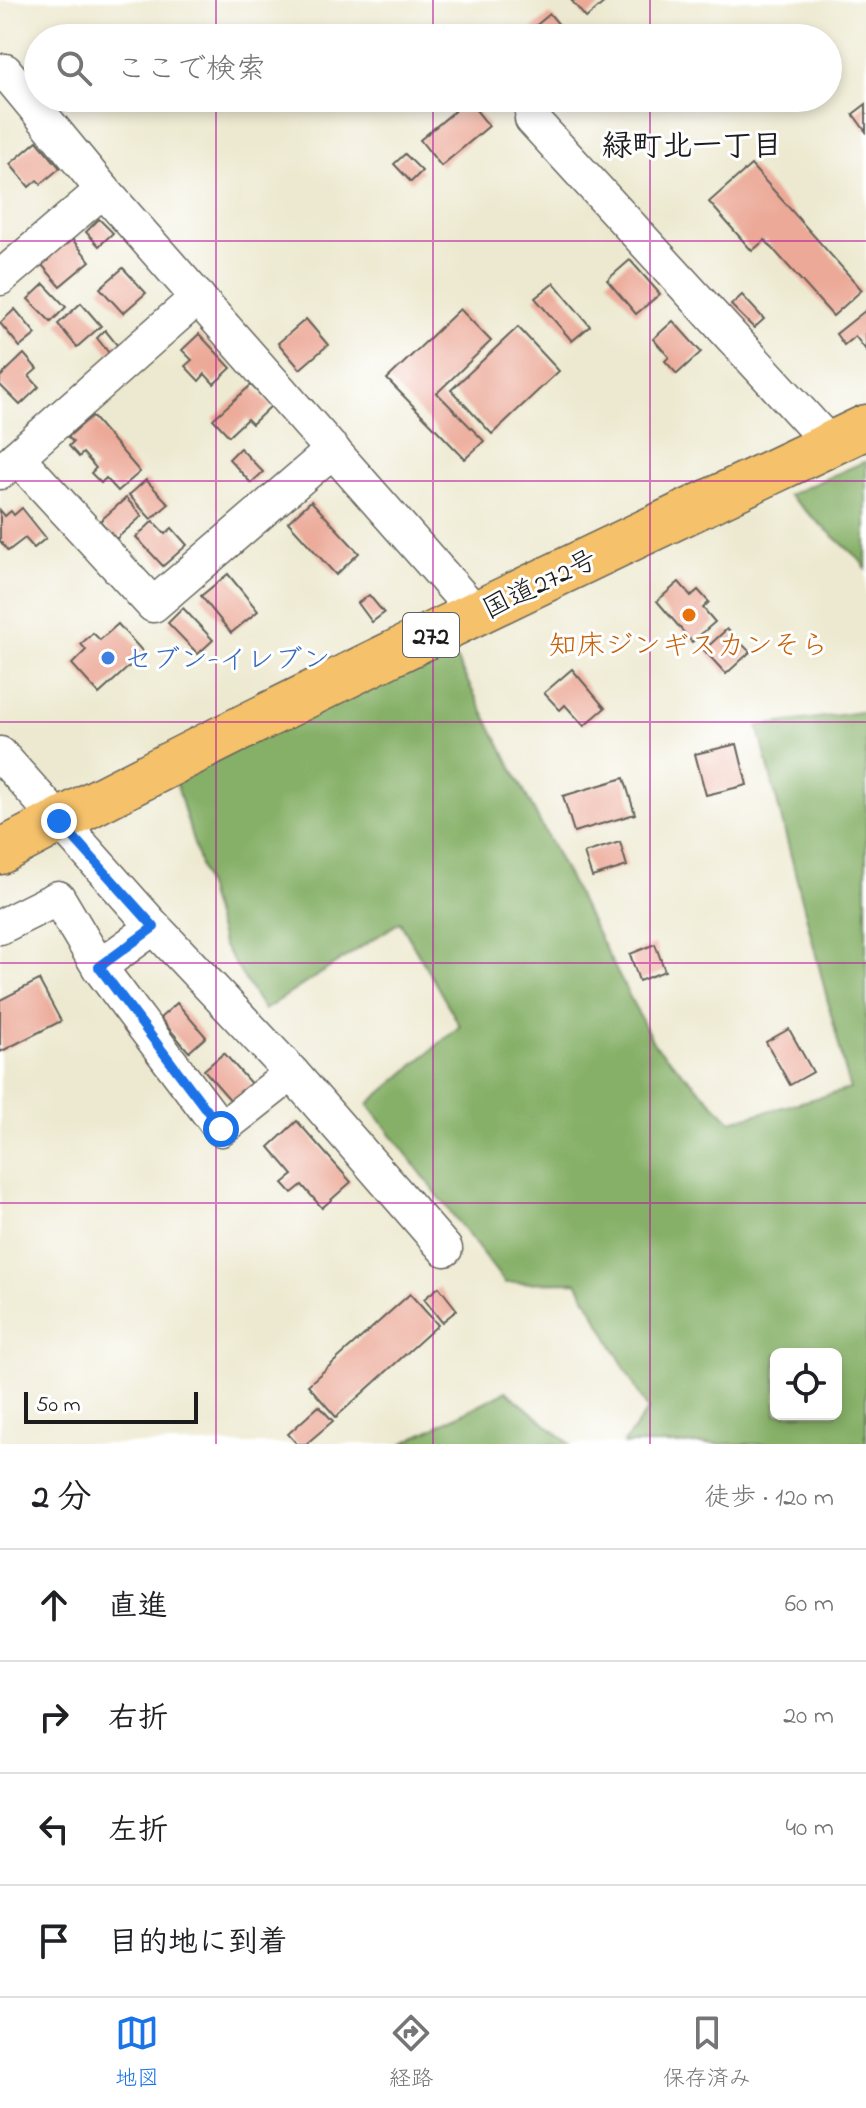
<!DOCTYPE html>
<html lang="ja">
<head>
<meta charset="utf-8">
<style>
  :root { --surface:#fff; --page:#f6f6f6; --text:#202124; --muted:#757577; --line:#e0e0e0; --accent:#1a73e8 }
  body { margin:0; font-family:"Indie Flower","Klee One",sans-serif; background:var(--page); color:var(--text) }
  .controls { position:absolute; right:24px; bottom:24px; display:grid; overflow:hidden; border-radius:12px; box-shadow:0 4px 12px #0003 }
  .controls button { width:72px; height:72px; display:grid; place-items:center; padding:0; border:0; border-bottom:2px solid var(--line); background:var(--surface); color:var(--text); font:40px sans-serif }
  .scale { position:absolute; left:24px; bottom:20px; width:174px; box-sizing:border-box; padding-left:8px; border:4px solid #1c1c1c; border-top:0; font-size:22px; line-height:28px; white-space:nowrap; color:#1c1c1c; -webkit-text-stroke:6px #fff; paint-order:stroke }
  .stop { position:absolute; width:24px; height:24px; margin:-18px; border:6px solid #1a73e8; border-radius:50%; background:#fff }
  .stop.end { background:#1a73e8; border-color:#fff; box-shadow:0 2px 8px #0008 }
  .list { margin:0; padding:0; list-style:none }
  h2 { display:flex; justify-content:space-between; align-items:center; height:104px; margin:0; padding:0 32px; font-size:34px }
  h2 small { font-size:26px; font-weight:400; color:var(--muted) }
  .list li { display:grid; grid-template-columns:52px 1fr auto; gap:24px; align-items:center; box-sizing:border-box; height:112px; padding:0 32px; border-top:2px solid var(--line) }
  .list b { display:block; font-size:30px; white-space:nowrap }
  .list em { font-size:26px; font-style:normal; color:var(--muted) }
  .icon { flex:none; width:44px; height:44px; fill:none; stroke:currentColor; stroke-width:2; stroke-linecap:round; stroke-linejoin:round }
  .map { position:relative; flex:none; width:866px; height:1444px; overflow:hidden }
  .search { position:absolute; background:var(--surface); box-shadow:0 4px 12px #0003; left:24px; right:24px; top:24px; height:88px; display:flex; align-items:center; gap:20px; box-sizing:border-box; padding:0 28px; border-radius:44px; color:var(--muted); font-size:30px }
  .sheet { height:552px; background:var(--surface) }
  nav { display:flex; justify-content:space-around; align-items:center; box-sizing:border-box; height:112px; border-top:2px solid var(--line); background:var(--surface); font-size:22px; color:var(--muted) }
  nav a { display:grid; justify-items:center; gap:4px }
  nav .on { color:var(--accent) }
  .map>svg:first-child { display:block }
  .forest { fill:#86b067; stroke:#516642; stroke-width:2; fill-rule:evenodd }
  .building { fill:#eca997 }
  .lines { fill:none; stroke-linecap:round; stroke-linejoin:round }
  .minor-casing { stroke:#65645b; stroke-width:37 }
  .highway-casing { stroke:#65645b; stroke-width:47 }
  .minor { stroke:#fff; stroke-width:34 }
  .highway { stroke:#f5c16b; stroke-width:44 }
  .route { stroke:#1a73e8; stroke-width:10 }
  .grid { fill:none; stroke:#b5179e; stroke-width:2; stroke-opacity:0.55 }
  .food-dot { fill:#e8710a; stroke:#fff; stroke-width:3 }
  .shop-dot { fill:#3f7fe0; stroke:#fff; stroke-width:3 }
  .labels { text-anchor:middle; stroke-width:6; stroke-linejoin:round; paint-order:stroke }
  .shield { fill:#fff; stroke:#606060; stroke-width:2 }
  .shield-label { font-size:26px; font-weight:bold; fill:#1c1c1c }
  .street-label { font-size:28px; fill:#1c1c1c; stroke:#fff }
  .food-label { font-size:28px; fill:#c56008; stroke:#fff }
  .shop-label { font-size:28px; fill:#366cbe; stroke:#fff; text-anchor:start }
  .neighbourhood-label { font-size:30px; font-weight:bold; fill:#1c1c1c; stroke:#fff }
</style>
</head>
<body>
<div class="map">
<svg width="866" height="1444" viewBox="0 0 866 1444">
  <rect width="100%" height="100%" fill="#fff"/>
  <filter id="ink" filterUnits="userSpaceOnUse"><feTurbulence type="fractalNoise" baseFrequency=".0125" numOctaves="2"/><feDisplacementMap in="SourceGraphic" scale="16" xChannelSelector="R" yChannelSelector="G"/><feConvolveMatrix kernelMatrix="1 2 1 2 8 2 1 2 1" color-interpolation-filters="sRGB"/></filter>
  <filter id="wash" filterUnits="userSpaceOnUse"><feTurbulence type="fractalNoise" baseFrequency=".006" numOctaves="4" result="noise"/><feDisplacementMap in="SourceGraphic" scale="32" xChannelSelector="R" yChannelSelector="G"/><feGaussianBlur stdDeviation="1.8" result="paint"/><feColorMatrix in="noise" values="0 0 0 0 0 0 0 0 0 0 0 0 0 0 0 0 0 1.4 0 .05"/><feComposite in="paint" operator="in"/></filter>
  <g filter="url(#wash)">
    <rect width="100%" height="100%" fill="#ede9d0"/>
    <!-- forest -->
    <g class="forest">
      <polygon points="866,461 866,569 859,559 788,495"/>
      <path d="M452,651L654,1044L731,1121L850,1089L758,726L861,712L866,714V1444H623L648,1410L577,1282L505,1283L368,1104L460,1026L400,922L264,1010L223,945L174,775ZM776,1354H836V1414H776Z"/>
      <polygon points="506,1391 570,1444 402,1444"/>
    </g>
    <g id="blocks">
      <!-- building -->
      <g class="building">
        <polygon points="571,0 607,0 586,18"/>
        <polygon points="550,14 570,38 521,38"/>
        <polygon points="468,100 489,126 441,166 420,140"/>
        <polygon points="866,104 866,132 853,114"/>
        <polygon points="37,141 60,168 41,184 37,180 29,187 10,164"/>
        <polygon points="405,154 422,171 411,182 394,164"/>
        <polygon points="751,165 862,290 833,316 765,240 752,251 709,202"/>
        <polygon points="99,219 113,233 99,246 86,232"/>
        <polygon points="72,239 90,261 60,286 42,265"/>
        <polygon points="630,260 660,294 636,314 607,280"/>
        <polygon points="123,268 146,293 123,313 100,288"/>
        <polygon points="554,283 590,326 572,341 535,298"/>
        <polygon points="44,284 66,307 51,322 28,299"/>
        <polygon points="742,295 764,319 754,328 731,305"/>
        <polygon points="81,303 101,326 77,347 58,324"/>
        <polygon points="15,309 36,334 20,347 0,323"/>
        <polygon points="460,309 491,341 437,393 484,441 465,459 387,379"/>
        <polygon points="866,310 866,350 855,336 844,345 836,334"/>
        <polygon points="306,319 328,345 300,369 278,343"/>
        <polygon points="673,321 701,352 677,374 665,361 669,357 653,339"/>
        <polygon points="518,327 559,371 492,434 451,390"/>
        <polygon points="105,330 118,346 109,353 97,338"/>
        <polygon points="199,334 231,368 214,384 205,374 199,381 185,366 192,360 182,350"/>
        <polygon points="24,354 37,369 29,376 39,387 20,405 0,385 0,377"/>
        <polygon points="251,385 271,406 252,424 247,419 229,436 213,419"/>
        <polygon points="92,416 140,472 118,491 106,478 101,483 91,473 96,468 83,453 79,457 69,446 73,442 68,437"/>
        <polygon points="240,448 263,472 251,483 229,459"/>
        <polygon points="146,480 169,504 151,519 129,495"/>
        <polygon points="126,498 142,516 116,539 100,521"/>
        <polygon points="311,501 359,553 336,575 288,522"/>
        <polygon points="22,508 46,538 34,548 25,538 8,551 0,541 0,510 5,516 11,511 14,515"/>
        <polygon points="153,521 165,534 172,528 187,545 163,566 136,537"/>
        <polygon points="228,574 258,611 231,633 201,596"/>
        <polygon points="679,582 691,596 698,590 709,602 703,608 715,622 692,642 657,601"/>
        <polygon points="369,595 384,613 372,622 358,603"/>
        <polygon points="183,608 213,640 198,654 168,623"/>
        <polygon points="118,624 144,653 99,694 72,664 86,650 81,644 93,633 100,640"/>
        <polygon points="727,629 750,652 726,674 704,650"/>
        <polygon points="572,669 605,708 584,726 565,705 560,710 544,693"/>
        <polygon points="737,744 747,785 706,795 695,754"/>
        <polygon points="624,778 635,814 574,832 563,796"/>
        <polygon points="620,842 627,866 592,877 584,853"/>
        <polygon points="655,944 665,971 639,981 630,954"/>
        <polygon points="39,980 61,1021 0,1052 0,1000"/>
        <polygon points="177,1003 206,1037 189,1052 160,1018"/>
        <polygon points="789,1029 813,1072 790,1085 766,1042"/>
        <polygon points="224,1053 253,1086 233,1103 204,1070"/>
        <polygon points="297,1121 351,1182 322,1208 302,1185 292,1193 283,1183 293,1175 269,1147"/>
        <polygon points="439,1287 457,1310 442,1322 424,1299"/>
        <polygon points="410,1294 438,1325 336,1417 308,1385"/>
        <polygon points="319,1406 333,1421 306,1444 297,1444 288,1434"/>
      </g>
    </g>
  </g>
  <g filter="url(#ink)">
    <use href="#blocks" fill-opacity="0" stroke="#65645b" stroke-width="2"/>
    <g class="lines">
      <!-- minor casing -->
      <g class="minor-casing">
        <g id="minor">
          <polyline points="0,75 5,71 103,190"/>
          <polyline points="532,119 830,444"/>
          <polyline points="0,278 103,190 476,613"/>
          <polyline points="17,457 153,605 333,450"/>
          <polyline points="0,472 198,297"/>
          <polyline points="0,754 154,927 292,1073 445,1249"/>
          <polyline points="0,927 58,898 99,967"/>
          <polyline points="154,927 99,967 221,1129 292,1073"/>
        </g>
      </g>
      <!-- highway casing -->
      <g class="highway-casing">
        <path id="highway" d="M0,852C284,702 576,565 866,427"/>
      </g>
      <!-- minor -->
      <use href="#minor" class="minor"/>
      <!-- highway -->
      <use href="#highway" class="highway"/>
    </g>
  </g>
  <g class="lines" filter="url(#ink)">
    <!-- route -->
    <polyline class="route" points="59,821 154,927 99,967 221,1129"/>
  </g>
  <!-- grid -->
  <path class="grid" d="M216,0V38M433,0V38M650,0V38M216,98V1444M433,98V1444M650,98V1444M0,241H866M0,481H866M0,722H866M0,963H866M0,1203H866"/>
  <!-- markers -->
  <circle class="food-dot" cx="689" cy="615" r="8"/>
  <circle class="shop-dot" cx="108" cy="658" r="8"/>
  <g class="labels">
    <!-- shield labels -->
    <rect class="shield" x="403" y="613" width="56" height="44" rx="6"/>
    <g class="shield-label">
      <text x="431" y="644">272</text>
    </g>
    <!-- street labels -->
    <g class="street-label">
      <text transform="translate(539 583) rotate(-26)" y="10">国道272号</text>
    </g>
    <!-- food labels -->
    <g class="food-label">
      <text x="689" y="654">知床ジンギスカンそら</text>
    </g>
    <!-- shop labels -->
    <g class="shop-label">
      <text x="124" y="668">セブン-イレブン</text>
    </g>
    <!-- neighbourhood labels -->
    <g class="neighbourhood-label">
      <text x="692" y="155">緑町北一丁目</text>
    </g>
  </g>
</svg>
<div class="controls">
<button><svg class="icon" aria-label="locate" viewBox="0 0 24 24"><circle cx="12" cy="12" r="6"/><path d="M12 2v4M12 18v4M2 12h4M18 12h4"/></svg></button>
</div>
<div class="scale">50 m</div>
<div class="stop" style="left:221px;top:1129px"></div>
<div class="stop end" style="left:59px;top:821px"></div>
<div class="search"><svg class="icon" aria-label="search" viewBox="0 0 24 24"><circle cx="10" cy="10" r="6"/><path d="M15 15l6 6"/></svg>ここで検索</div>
</div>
<section class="sheet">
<h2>2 分<small>徒歩 · 120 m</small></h2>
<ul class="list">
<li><svg class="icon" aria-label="ahead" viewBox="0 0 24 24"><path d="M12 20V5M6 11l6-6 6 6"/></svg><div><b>直進</b></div><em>60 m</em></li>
<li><svg class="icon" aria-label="right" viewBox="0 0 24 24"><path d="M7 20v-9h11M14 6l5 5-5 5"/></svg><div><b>右折</b></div><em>20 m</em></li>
<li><svg class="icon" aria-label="left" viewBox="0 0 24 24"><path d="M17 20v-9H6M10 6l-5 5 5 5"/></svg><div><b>左折</b></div><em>40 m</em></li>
<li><svg class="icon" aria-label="arrive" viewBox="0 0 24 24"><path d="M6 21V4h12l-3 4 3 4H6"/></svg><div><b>目的地に到着</b></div></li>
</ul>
</section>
<nav>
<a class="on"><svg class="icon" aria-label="map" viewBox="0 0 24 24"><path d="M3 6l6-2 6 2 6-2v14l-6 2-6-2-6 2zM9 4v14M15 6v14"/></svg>地図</a>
<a><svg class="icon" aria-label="directions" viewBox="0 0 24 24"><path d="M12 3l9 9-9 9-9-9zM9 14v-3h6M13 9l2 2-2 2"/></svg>経路</a>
<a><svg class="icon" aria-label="saved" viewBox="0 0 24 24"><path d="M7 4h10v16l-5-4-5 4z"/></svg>保存済み</a>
</nav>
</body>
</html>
